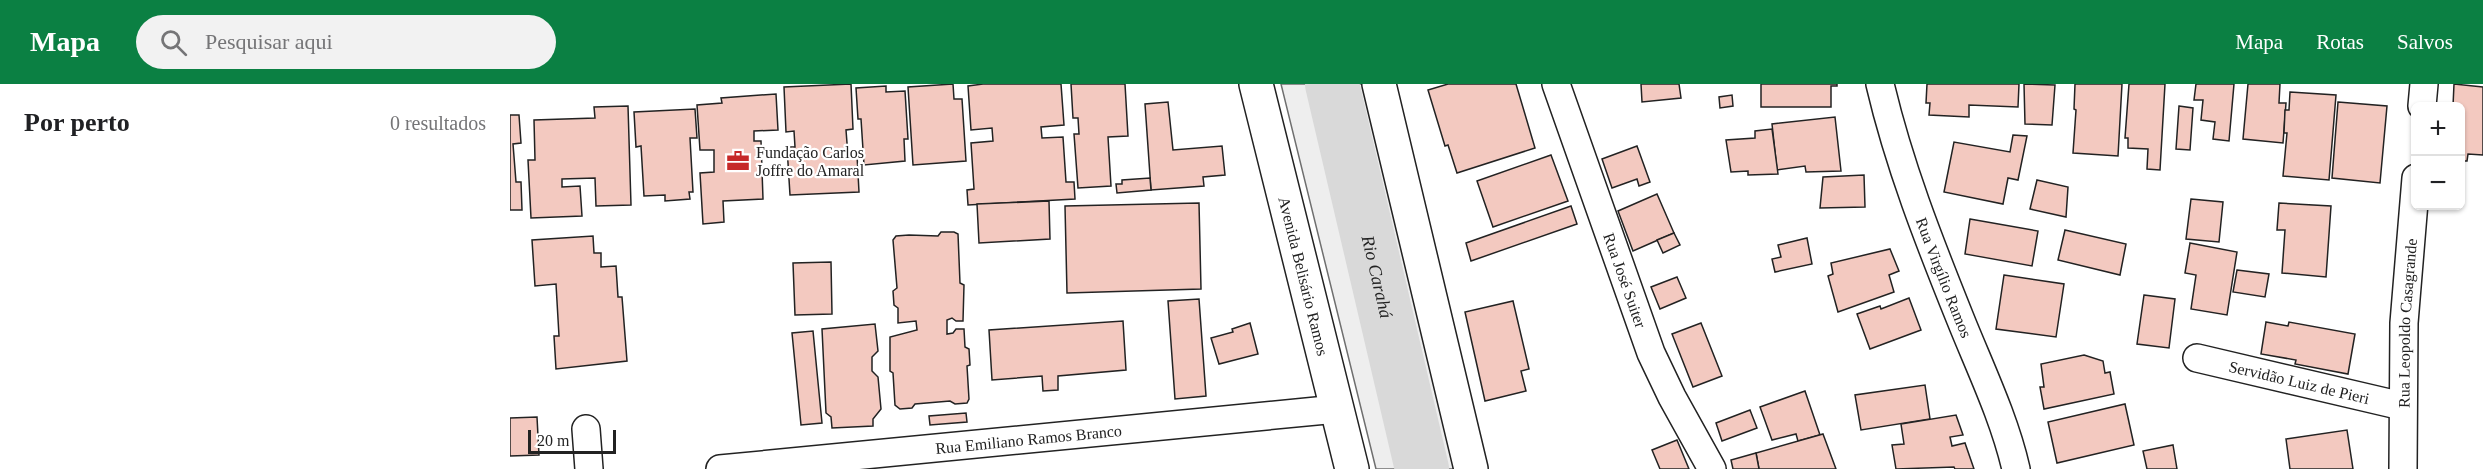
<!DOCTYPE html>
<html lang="pt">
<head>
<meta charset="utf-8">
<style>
  :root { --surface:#fff; --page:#f2f2f2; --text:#202124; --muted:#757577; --line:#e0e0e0; --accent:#0b8043 }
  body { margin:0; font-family:"Times New Roman",serif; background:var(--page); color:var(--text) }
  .controls { position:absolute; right:18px; top:18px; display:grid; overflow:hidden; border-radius:9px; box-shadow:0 2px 4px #0004 }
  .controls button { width:54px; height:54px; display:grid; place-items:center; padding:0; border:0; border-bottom:2px solid var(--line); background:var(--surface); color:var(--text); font:30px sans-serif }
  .scale { position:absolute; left:18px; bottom:15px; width:88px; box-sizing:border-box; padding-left:6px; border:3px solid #222; border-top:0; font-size:16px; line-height:21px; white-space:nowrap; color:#222; -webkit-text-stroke:4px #fff; paint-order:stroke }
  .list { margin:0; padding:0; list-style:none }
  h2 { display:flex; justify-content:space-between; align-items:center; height:78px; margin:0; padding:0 24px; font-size:26px }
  h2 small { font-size:20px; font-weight:400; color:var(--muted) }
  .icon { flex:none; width:33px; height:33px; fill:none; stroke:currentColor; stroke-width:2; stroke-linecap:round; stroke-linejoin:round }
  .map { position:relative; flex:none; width:1973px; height:385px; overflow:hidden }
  header { display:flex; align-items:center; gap:36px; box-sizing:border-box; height:84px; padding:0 30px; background:var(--accent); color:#fff }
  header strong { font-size:28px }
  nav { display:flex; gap:33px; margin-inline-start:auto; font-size:21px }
  .search { width:420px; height:54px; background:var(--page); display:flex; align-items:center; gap:15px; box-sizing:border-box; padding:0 21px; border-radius:33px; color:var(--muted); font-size:22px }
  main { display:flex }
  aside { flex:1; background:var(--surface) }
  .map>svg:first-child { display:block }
  .green { fill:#eee; stroke:#6f6f6f; stroke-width:1.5 }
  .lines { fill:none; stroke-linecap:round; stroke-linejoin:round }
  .river { stroke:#d9d9d9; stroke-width:54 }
  .building { fill:#f3c9c0; stroke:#222; stroke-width:1.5 }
  .minor-casing { stroke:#222; stroke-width:30 }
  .primary-casing { stroke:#222; stroke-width:36 }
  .minor { stroke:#fff; stroke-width:27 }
  .primary { stroke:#fff; stroke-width:33 }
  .labels { text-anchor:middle; stroke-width:4.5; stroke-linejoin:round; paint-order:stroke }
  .poi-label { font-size:16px; fill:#222; stroke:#fff; text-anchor:start }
  .street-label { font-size:16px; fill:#222; stroke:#fff }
  .water-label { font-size:18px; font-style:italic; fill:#222; stroke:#fff }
</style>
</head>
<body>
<header>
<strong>Mapa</strong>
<div class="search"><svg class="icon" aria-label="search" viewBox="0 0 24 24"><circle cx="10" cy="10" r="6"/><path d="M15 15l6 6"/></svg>Pesquisar aqui</div>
<nav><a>Mapa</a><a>Rotas</a><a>Salvos</a></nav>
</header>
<main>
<aside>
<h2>Por perto<small>0 resultados</small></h2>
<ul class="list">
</ul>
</aside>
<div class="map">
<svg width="1973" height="385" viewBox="0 0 1973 385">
  <rect width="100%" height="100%" fill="#fff"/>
  <!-- green -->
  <polygon class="green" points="771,0 856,0 946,385 866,385"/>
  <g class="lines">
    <!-- river -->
    <path class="river" id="s1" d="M822,0L912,385"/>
  </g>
  <!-- building -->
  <g class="building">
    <polygon points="341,0 343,45 336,46 338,72 347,71 349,108 280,111 277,63 285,63 284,47 276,48 274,3"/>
    <polygon points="443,0 444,15 452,15 456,77 403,81 398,3"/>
    <polygon points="473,0 551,0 554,41 531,43 532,54 553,53 556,98 564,98 565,115 458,121 457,106 464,105 461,59 483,57 482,44 461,46 458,2"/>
    <polygon points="561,0 615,0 618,52 598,53 601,102 568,104 564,50 569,50 568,34 563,34"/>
    <polygon points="938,0 1006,0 1025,64 947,89 938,61 935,62 918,6"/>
    <polygon points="1131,0 1169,0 1171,14 1132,18"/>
    <polygon points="1251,0 1327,0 1327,2 1321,2 1321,23 1251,23"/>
    <polygon points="1417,0 1509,0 1508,23 1459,21 1459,33 1419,31 1420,19 1416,19"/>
    <polygon points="1514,0 1545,1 1542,41 1515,40"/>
    <polygon points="1565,0 1612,0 1608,72 1563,69 1566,26 1564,25"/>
    <polygon points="1619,0 1655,0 1650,86 1637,85 1638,65 1618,64 1618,54 1615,54"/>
    <polygon points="1686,0 1724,0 1719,57 1703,55 1705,38 1691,36 1693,16 1684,16"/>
    <polygon points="1738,0 1770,0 1769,19 1776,19 1773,59 1733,55"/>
    <polygon points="1944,0 1973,3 1973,71 1958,70 1957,77 1950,77 1950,22 1943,22"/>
    <polygon points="376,2 376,8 395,7 398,55 394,55 395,77 354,81 351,35 348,35 346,4"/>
    <polygon points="1780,8 1826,11 1819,96 1773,92 1777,49 1774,49 1775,26 1779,26"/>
    <polygon points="266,10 268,46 244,47 244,57 251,57 253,115 213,117 214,138 193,140 190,89 204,88 204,66 190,66 187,21 212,19 211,14"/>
    <polygon points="1222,11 1223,22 1210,24 1209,13"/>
    <polygon points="658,18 663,66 712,62 715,91 693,93 694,102 641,106 635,20"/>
    <polygon points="1828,18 1877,22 1870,99 1822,94"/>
    <polygon points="118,22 121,121 86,122 85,94 52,95 52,103 70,102 72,132 21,134 18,76 25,76 24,36 85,34 84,23"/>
    <polygon points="1669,22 1683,24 1680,66 1666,65"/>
    <polygon points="185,25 187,54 180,54 183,108 179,108 180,115 155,117 155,111 134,112 131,62 126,63 124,28"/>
    <polygon points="0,31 9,31 11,59 3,60 6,98 11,98 12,126 0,126"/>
    <polygon points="1325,33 1331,87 1296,88 1295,82 1267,86 1262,40"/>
    <polygon points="1262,45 1268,90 1238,91 1238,87 1221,88 1216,56 1245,54 1245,47"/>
    <polygon points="1503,51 1517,52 1508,96 1498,94 1493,120 1434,108 1444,58 1500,68"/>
    <polygon points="1127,62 1140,98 1129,102 1127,95 1102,104 1092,75"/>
    <polygon points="1041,71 1058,117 983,143 967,97"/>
    <polygon points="1354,91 1355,123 1310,124 1313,93"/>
    <polygon points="640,94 641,106 607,109 606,100 612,100 612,96"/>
    <polygon points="1527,96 1558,103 1556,133 1520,125"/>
    <polygon points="1147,110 1164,149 1123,167 1108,127"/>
    <polygon points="1681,115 1713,118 1709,158 1676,155"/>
    <polygon points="539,117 540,155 469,159 467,120"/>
    <polygon points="689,119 691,205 557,209 555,122"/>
    <polygon points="1769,119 1821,122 1816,193 1772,189 1775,146 1767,146"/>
    <polygon points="1061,122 1067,140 961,177 956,159"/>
    <polygon points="1460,135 1528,147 1522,182 1455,170"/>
    <polygon points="1555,146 1616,160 1610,191 1548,176"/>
    <polygon points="431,148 444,148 448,150 450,199 454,201 453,237 446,237 442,234 437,236 437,250 443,249 446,245 454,245 455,263 459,265 460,281 457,282 459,315 457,319 445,320 440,317 405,320 402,324 390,325 385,321 383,289 380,287 380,253 407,246 406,237 388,239 388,224 384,221 383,207 387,204 383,156 386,152 399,151 428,152"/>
    <polygon points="1164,149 1170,161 1153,169 1147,156"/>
    <polygon points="83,152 84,169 91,169 91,183 106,182 108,213 112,213 117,277 46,285 44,252 49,252 46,200 25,202 22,156"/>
    <polygon points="1297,154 1302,180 1265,188 1262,175 1271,173 1268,161"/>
    <polygon points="1680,159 1727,168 1717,231 1681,225 1686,191 1675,189"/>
    <polygon points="1380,165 1389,187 1379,191 1384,208 1328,228 1318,192 1323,190 1321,179"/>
    <polygon points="321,178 322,230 285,231 283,179"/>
    <polygon points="1727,186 1759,190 1755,213 1723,208"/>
    <polygon points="1494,191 1554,200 1546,253 1486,245"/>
    <polygon points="1167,193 1176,214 1150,225 1141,203"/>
    <polygon points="1634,211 1665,215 1659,264 1627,260"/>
    <polygon points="1399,214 1411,246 1360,265 1347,230 1370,222 1371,225"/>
    <polygon points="689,215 696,312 665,315 658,217"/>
    <polygon points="1003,217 1019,285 1011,287 1016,307 975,317 955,228"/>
    <polygon points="613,237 616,286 548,292 548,306 533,307 532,292 482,296 479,246"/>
    <polygon points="1756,238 1778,242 1779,238 1845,250 1838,290 1785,280 1786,276 1751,270"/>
    <polygon points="740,239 748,270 709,280 701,254 723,248 722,245"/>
    <polygon points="1191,239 1212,292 1183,303 1162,250"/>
    <polygon points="365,240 368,267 362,273 362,287 368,293 371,325 363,335 363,342 322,344 321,333 316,329 312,245"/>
    <polygon points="303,247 312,339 291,341 282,249"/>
    <polygon points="1574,271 1593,277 1595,289 1600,288 1604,310 1534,325 1530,303 1534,303 1531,280"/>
    <polygon points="1415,301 1420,335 1351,346 1345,311"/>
    <polygon points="1295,307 1310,351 1288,357 1286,350 1262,356 1250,323"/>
    <polygon points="1615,320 1624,361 1547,379 1538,338"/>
    <polygon points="1240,326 1247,344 1212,357 1206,339"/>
    <polygon points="456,329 457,338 420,341 419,332"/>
    <polygon points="1446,331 1453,351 1440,353 1442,362 1455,359 1464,385 1445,385 1444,383 1386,385 1382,361 1394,360 1391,340"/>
    <polygon points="27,333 29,371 0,372 0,334"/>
    <polygon points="1837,346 1843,385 1780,385 1776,355"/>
    <polygon points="1313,350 1326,385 1249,385 1246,369"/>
    <polygon points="1167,356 1179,385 1150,385 1142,366"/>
    <polygon points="1663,361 1667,385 1637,385 1633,367"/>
    <polygon points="1246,369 1249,385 1223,385 1221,376"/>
  </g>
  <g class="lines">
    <!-- minor casing -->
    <g class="minor-casing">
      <g id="minor">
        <path id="s2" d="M1046,0L1141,269L1162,313L1202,385"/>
        <path id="s3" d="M1370,0C1389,81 1419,157 1450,234C1470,284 1494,333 1506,385"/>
        <polyline points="1912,22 1914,0"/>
        <path id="s4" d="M1687,274L1892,322"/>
        <polyline points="76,345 79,385"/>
        <path id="s5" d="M210,385L827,325"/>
        <path id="s6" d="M1893,385L1894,239L1906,94"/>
      </g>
    </g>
    <!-- primary casing -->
    <g class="primary-casing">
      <g id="primary">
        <path id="s7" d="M746,0L842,385"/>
        <polyline points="869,0 961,385"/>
      </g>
    </g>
    <!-- minor -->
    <use href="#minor" class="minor"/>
    <!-- primary -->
    <use href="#primary" class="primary"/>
  </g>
  <!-- icons -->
  <defs>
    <g id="office-bare" transform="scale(1.8)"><path d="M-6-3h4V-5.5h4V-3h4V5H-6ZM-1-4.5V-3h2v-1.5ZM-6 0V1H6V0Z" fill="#c62828" stroke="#fff" stroke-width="2.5" paint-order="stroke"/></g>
  </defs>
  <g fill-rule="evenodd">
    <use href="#office-bare" x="228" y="77"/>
  </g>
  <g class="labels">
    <!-- poi labels -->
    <g class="poi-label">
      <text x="246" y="74">Fundação Carlos<tspan x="246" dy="18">Joffre do Amaral</tspan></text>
    </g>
    <!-- street labels -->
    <g class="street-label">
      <text dy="6" stroke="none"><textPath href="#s7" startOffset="198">Avenida Belisário Ramos</textPath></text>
      <text dy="6" stroke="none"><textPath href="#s3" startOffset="204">Rua Virgílio Ramos</textPath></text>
      <text dy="6" stroke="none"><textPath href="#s2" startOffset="208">Rua José Suiter</textPath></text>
      <text dy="6" stroke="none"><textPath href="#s6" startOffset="146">Rua Leopoldo Casagrande</textPath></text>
      <text dy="6" stroke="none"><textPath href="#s4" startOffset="105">Servidão Luiz de Pieri</textPath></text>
      <text dy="6" stroke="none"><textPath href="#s5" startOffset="310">Rua Emiliano Ramos Branco</textPath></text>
    </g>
    <!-- water labels -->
    <g class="water-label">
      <text dy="6" stroke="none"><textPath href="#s1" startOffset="198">Rio Carahá</textPath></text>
    </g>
  </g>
</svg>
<div class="controls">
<button>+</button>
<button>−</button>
</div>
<div class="scale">20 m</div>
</div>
</main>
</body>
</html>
